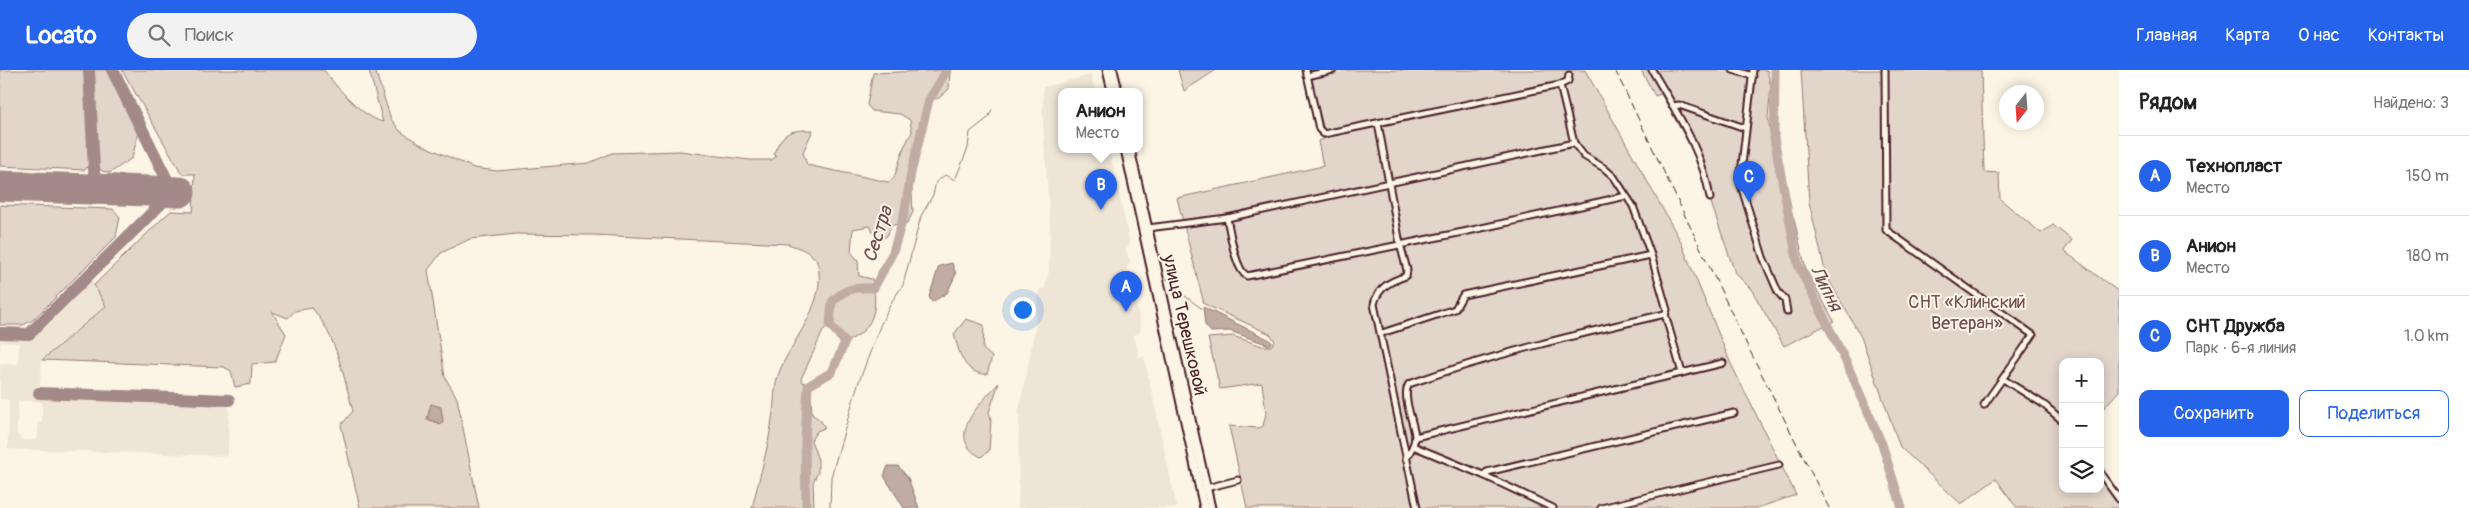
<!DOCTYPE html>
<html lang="ru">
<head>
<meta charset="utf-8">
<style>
  :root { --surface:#fff; --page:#f2f2f2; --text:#222; --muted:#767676; --line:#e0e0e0; --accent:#2563eb }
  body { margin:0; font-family:Pangolin,sans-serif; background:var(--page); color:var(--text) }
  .controls { position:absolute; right:15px; bottom:15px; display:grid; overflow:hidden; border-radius:10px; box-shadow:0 2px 12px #0003 }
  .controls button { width:45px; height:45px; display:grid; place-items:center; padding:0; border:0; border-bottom:1px solid var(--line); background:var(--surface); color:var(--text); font:25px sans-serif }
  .compass { position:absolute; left:1999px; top:15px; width:45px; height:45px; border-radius:50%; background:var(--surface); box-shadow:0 2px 12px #0003; rotate:197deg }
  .you { position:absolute; left:1022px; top:239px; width:18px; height:18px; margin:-12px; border:4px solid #fff; border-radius:50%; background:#1a73e8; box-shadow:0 0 0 8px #1a73e833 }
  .badge { display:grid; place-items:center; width:32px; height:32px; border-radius:50%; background:var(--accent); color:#fff; font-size:16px; font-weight:700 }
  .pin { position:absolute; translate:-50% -41px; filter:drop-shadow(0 1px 2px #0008) }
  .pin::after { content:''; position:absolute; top:26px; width:18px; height:15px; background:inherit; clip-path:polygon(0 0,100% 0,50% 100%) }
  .popup { position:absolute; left:1058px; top:18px; width:85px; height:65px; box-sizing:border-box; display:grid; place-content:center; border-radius:10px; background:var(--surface); filter:drop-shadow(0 1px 4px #0005); font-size:16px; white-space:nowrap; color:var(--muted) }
  .popup b { font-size:19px; color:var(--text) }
  .popup::after { content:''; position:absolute; left:50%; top:100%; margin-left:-10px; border:10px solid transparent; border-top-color:var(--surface) }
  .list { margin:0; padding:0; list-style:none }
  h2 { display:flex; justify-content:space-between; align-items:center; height:65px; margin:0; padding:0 20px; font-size:21px }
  h2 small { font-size:16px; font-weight:400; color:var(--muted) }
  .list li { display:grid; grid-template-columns:32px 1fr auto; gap:15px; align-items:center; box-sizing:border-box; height:80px; padding:0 20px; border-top:1px solid var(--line) }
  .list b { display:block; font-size:19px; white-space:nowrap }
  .list p { margin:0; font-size:16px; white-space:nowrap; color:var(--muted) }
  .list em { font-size:16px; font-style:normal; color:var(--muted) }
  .actions { display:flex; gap:10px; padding:15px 20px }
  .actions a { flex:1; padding:11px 0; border:1px solid var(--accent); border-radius:10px; text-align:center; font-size:18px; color:var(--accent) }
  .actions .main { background:var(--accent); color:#fff }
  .icon { flex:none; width:28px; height:28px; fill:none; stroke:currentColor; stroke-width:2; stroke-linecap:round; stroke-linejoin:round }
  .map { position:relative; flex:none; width:2119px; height:438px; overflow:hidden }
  header { display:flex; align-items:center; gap:30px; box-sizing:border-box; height:70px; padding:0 25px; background:var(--accent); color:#fff }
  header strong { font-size:24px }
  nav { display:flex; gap:28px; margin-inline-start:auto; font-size:18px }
  .search { width:350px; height:45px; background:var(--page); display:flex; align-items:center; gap:12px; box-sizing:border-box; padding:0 18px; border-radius:28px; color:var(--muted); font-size:19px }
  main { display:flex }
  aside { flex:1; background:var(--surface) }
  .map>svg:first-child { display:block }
  .built { fill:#eee5d7; fill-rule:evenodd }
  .green { fill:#e2d5ca; stroke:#967a7a }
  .water { fill:#c0aca5; stroke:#917474 }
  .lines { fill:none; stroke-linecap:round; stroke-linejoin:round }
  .stream { stroke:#917474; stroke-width:1 }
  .river { stroke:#c0aca5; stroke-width:9 }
  .taxiway { stroke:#a38a88; stroke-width:12 }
  .runway { stroke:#a38a88; stroke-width:31 }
  .minor-casing { stroke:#4a1f2b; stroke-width:9 }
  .highway-casing { stroke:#4a1f2b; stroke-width:11 }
  .minor { stroke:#fcf5e5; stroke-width:5 }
  .highway { stroke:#fcf5e5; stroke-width:7 }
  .rail { stroke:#4a1f2b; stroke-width:1; stroke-dasharray:8 4; stroke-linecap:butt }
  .labels { text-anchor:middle; stroke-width:4; stroke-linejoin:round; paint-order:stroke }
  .park-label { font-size:18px; fill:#704c53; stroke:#fcf5e5 }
  .street-label { font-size:18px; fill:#4a1f2b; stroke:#fcf5e5 }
  .water-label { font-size:19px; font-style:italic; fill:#6d4950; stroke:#fcf5e5 }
</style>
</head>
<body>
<header>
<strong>Locato</strong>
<div class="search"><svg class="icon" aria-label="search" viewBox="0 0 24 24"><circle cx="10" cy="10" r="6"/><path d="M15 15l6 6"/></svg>Поиск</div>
<nav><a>Главная</a><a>Карта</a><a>О нас</a><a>Контакты</a></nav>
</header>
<main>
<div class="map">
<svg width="2119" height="438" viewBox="0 0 2119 438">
  <rect width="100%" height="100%" fill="#fcf5e5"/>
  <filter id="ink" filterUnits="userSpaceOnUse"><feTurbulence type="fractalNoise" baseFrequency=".02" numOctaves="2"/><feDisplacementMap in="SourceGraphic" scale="10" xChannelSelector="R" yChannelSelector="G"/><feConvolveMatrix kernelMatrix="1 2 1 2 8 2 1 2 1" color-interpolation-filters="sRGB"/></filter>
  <g filter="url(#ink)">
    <!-- built -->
    <g class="built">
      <polygon points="1091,5 1095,21 1062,21 1062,79 1109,79 1130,174 1126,180 1131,193 1128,194 1124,209 1137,211 1138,216 1134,221 1141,259 1138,264 1134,265 1139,287 1144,286 1177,438 1018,438 1019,340 1035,259 1039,220 1045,218 1049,200 1050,154 1043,53 1043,17"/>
      <path d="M89,205L106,235L42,290L39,323L229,330L228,386L8,379L9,330L0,329V293L18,294L19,273L1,272L0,284V263L29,264ZM18,331L42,332V352H38V367L35,370H22L17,365Z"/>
    </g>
    <!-- green -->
    <g class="green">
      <polygon points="0,0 85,0 90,92 85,100 0,96"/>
      <polygon points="93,0 106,0 138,65 132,88 110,103 102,101 99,97"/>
      <path d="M122,0H324C335,16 364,48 383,52L369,0H375L391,49L400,61L420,74L474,98L497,101L589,93L612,83L680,81L750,90H771L776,87L774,83C783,61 790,60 813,60L803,82L807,95L888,112L894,108L904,77L912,62L910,50L900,44L872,41L867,35L873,3L950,0L949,19L939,28L929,30L911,103L913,142L907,154L892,155L887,166L877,171L870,156L853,159L851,182L858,190L859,206L872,209C879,238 874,261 845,272L830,255L824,259L801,309L811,324L812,344L821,351L825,358L817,361L811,370L818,390V402L813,412L814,438H752C759,409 768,379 772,349C775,333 773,316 780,300C794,267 826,234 818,195C815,182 799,178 788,174L593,165L516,164L470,169L441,183L428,200L445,307L457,328L479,438H360L341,355L353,341C343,305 337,267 312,238L295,241L288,248L272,242L286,264L275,292L252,294L251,314L235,317L231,301L224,297L42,290L106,236L94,215L164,147L171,141L193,142L195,104H182Z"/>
      <polygon points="1178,0 1216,0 1184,21"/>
      <polygon points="1308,0 1585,0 1680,170 1731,294 1796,425 1757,438 1247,438 1229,356 1259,358 1263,356 1266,343 1262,313 1220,319 1208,268 1233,266 1262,276 1271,276 1275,271 1270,264 1204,234 1177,128 1323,96 1318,71 1326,68"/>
      <polygon points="1641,0 1767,0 1771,17 1768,47 1776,100 1794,149 1806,200 1834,251 1784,276 1751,219 1735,203 1694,83 1661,24 1655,26"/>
      <polygon points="1801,0 1981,0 1984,102 1999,103 2000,129 2041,163 2053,155 2072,170 2064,181 2119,222 2119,321 2100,342 2100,292 2063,292 2063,419 2100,419 2100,393 2119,423 2119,438 2017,438 1996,409 1961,434 1900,377 1861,267 1826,205 1809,132"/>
      <polygon points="0,135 113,139 120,147 116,167 33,250 23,255 0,255"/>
      <path d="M966,249L984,255L983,279L992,287L987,304C964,305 959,282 954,264Z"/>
      <path d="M999,313L989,342L991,349L989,381L981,387C943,368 981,332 999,313Z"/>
    </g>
    <!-- water -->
    <g class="water">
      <polygon points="952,193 956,204 947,223 932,232 929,227 939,196"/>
      <polygon points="1203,237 1270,270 1272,273 1269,275 1230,261 1211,262 1205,255"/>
      <polygon points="431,334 441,337 443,351 441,354 427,349"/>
      <polygon points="888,396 898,396 908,408 919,438 904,438 884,406"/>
    </g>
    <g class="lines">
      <!-- stream -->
      <g class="stream">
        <polyline points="1164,209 1169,209 1178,221 1201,238"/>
        <polyline points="830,438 831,407 857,317 880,256 892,231 903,215 921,146 933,125 936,112 945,105 955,110 968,78 970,62 988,48 992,40"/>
      </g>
      <!-- river -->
      <g class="river">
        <polyline points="1775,0 1774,68 1798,195 1847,294 1882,374 1902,438"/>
        <path d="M806,438L805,370L808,316L832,302L845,272L830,255L832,232C845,218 855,217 874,218L893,182L904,145L911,103L929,30L947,0"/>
      </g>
      <!-- taxiway -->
      <g class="taxiway">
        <polyline points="89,0 95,119"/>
        <polyline points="0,263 29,264 173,122 113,0"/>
        <polyline points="39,323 229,330"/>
      </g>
      <!-- runway -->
      <polyline class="runway" points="0,116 180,122"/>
      <!-- minor casing -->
      <g class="minor-casing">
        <g id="minor">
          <polyline points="1306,0 1319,59 1324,64 1560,15 1568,11 1569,5"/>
          <path d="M1652,0C1675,40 1703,81 1710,128"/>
          <polyline points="1733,0 1753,6"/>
          <polyline points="1753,0 1740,112 1763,187 1778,222 1785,230 1787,242"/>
          <polyline points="1885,0 1886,160 2033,265 1984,335"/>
          <polyline points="1307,6 1333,0"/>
          <polyline points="1673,36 1679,35 1745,58"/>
          <path d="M1378,53L1400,174L1407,200L1406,206C1391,211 1378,217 1374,234L1417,438"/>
          <path d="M1227,148C1230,161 1235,200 1247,206L1468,161L1626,126"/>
          <polyline points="1148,158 1227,148 1574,73"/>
          <polyline points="1665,244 1682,303"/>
          <polyline points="1382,263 1455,239 1463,225 1651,185"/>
          <polyline points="2003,309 2043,334 2063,351"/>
          <polyline points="1415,367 1723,293"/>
          <polyline points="1413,376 1483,405 1553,438"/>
          <path d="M1406,389C1410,382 1415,375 1415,366C1414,353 1401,325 1409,314C1493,284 1579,264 1665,244L1667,240L1651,185L1633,136L1614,107L1604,98L1584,86L1574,73L1560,15"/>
          <polyline points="2100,403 2119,429"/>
          <polyline points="1483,405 1487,402 1734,343"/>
          <polyline points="1206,418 1238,410"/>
          <polyline points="1601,438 1779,395"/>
        </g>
      </g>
      <!-- highway casing -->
      <g class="highway-casing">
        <g id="highway">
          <polyline points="1107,0 1112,21"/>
          <polyline points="1113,0 1118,21"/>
          <polyline points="1125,79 1204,438"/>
          <polyline points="1130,79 1211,438"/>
        </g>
      </g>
      <!-- minor -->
      <use href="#minor" class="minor"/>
      <!-- highway -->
      <use href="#highway" class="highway"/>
      <!-- rail -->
      <polyline class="rail" points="1615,0 1748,277 1829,438"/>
    </g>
  </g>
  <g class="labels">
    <!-- park labels -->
    <g class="park-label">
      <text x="1967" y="238">СНТ «Клинский<tspan x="1967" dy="21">Ветеран»</tspan></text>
    </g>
    <!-- street labels -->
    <g class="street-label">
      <text transform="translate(1185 255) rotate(77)" y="6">улица Терешковой</text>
    </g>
    <!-- water labels -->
    <g class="water-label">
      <text transform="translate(877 164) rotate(-72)" y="7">Сестра</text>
      <text transform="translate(1827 218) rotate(63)" y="7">Липня</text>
    </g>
  </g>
</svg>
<div class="controls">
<button>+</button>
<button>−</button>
<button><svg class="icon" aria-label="layers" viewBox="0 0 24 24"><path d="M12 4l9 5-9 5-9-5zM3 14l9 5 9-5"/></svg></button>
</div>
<svg class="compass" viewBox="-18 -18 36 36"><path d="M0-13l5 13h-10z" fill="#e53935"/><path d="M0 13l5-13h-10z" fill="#767676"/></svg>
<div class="you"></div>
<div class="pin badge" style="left:1126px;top:242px">A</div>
<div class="pin badge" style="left:1101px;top:140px">B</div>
<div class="popup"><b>Анион</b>Место</div>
<div class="pin badge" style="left:1749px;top:132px">C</div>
</div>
<aside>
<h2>Рядом<small>Найдено: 3</small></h2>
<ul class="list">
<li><span class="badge">A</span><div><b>Технопласт</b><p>Место</p></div><em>150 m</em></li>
<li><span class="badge">B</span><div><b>Анион</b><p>Место</p></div><em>180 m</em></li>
<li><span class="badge">C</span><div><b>СНТ Дружба</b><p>Парк · 6-я линия</p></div><em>1.0 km</em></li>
</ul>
<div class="actions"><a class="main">Сохранить</a><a>Поделиться</a></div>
</aside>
</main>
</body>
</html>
